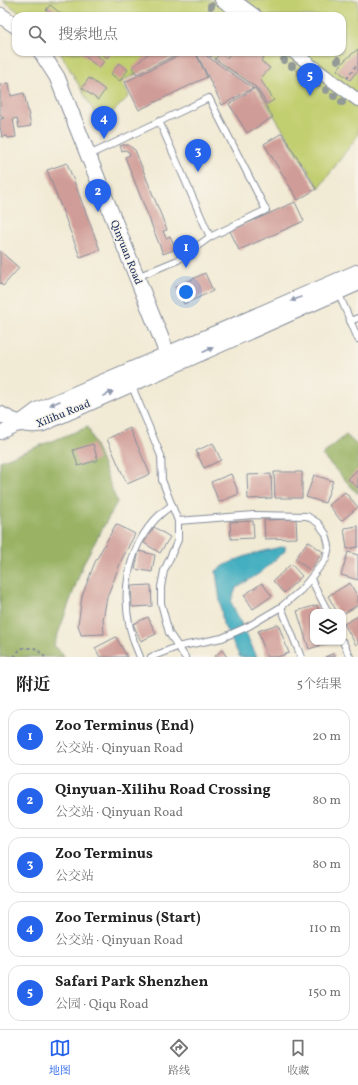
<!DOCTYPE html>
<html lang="zh">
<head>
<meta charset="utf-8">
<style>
  :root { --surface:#fff; --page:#f2f2f2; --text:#222; --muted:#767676; --line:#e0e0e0; --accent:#2563eb }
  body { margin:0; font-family:Vollkorn,"Noto Serif SC",serif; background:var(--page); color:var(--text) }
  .controls { position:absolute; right:12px; bottom:12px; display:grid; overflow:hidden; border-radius:8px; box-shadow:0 1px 3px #0004 }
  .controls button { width:36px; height:36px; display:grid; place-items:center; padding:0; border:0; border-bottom:1px solid var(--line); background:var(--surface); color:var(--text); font:20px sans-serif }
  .you { position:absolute; left:186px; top:292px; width:14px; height:14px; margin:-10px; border:3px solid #fff; border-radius:50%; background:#1a73e8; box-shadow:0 0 0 6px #1a73e833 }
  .badge { display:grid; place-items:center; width:26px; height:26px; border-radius:50%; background:var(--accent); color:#fff; font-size:13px; font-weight:700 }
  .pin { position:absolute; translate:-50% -33px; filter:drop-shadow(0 1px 2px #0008) }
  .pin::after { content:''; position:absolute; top:21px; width:14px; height:12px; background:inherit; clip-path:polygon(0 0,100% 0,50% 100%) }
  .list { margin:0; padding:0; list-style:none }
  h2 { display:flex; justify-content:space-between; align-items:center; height:52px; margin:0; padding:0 16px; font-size:17px }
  h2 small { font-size:13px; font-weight:400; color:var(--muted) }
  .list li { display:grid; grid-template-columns:26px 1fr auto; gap:12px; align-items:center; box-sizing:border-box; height:56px; margin:0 8px 8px; padding:0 8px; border:1px solid var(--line); border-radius:12px }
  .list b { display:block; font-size:15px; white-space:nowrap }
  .list p { margin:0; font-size:13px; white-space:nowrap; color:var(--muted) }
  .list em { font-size:13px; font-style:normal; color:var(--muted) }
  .icon { flex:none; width:22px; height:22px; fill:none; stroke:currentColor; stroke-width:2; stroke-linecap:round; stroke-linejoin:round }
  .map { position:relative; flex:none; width:358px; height:657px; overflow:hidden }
  .search { position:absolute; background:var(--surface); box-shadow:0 1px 3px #0004; left:12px; right:12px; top:12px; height:44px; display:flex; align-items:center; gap:10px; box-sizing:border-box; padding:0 14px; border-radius:12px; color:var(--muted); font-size:15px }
  .sheet { height:372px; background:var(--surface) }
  nav { display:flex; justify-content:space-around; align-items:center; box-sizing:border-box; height:56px; border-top:1px solid var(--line); background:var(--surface); font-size:11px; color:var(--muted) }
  nav a { display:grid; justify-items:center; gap:2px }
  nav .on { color:var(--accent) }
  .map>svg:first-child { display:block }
  .green { fill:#c2cf71; stroke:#6e7f68 }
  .forest { fill:#99b263; stroke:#5a7060 }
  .water { fill:#42aec0; stroke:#2e6e8f }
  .building { fill:#d09c97 }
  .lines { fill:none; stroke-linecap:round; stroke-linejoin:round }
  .service-casing { stroke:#868c99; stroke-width:8 }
  .minor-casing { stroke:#868c99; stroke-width:14 }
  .tertiary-casing { stroke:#868c99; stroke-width:17 }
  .path { stroke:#868c99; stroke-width:2; stroke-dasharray:3 3; stroke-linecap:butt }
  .service { stroke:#fff; stroke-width:6 }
  .minor { stroke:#fff; stroke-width:12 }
  .tertiary { stroke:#fff; stroke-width:15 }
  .tree { fill:#929996 }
  .oneway { fill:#8d97ae }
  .labels { text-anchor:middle; stroke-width:3; stroke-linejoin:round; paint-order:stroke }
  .street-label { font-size:11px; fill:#1b2f5e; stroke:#f7f3e8 }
</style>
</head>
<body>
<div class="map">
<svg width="358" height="657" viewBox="0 0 358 657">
  <rect width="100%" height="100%" fill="#f7f3e8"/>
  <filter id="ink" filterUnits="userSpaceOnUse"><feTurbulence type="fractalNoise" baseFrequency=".025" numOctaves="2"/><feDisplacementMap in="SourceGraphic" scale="8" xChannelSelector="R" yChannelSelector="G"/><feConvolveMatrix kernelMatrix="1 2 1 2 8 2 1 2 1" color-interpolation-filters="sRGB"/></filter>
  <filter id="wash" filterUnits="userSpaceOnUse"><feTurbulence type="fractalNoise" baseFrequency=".012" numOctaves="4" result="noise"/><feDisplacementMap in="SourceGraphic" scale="16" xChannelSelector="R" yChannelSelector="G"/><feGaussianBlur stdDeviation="0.9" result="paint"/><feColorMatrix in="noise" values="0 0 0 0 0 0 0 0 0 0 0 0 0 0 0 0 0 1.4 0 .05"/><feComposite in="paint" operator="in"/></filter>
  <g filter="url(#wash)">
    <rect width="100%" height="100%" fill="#f1ead4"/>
    <!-- green -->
    <g class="green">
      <polygon points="3,0 358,0 358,135 319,188 257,88 204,52 342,52 342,16 24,16"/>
      <polygon points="60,52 182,52 122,81 129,96 101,124"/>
    </g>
    <!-- forest -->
    <g class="forest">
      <polygon points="88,427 117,502 84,562 54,645 65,657 0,657 0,461"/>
      <polygon points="346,435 358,446 358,494 322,455"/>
    </g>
    <!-- water -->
    <path class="water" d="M285,546V551L260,573L236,588L231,602L257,657H240L223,624L216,571C237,556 261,552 285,546Z"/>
    <g id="blocks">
      <!-- building -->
      <g class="building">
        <polygon points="50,5 64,16 53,16 46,10"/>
        <polygon points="358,49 358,70 350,80 337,70 345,60"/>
        <polygon points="80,52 93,52 104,61 99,68"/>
        <polygon points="99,52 109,52 111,53 107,58"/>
        <polygon points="150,52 182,52 137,74 132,68"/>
        <polygon points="186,52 195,52 207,77 139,110 125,82"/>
        <polygon points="196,52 201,52 253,88 222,105"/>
        <polygon points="204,52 215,52 211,57"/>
        <polygon points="231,52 260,52 265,56 261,61 270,68 260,79 274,100 267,104 257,88 215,59 220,53 227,58"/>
        <polygon points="119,63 128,70 120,81 111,74"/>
        <polygon points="89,78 105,90 98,100 82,88"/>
        <polygon points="9,83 11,96 24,93 31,126 19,128 17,118 13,119 16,137 8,138 7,136 2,137 0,126 0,119 4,118 0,116 0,84"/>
        <polygon points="255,88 273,117 247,133 229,104"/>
        <polygon points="282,133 316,189 298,200 264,144"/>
        <polygon points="123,145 128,145 135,150 167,230 163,231 166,238 170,236 176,249 163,254 125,157 130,155 129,152 125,150 122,151 120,146"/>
        <polygon points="67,163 100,250 80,257 47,170"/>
        <polygon points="295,202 304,221 239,250 230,231"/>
        <polygon points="0,251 19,268 3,286 0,283"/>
        <polygon points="205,273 213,291 184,304 176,287"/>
        <polygon points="130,428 150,474 127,484 107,439"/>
        <polygon points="213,443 221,460 204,468 196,451"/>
        <polygon points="93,444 98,460 78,466 73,450"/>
        <polygon points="358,469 358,488 348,479"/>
        <polygon points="274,472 302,472 302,498 275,498"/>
        <polygon points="231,474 239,494 219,502 211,482"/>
        <polygon points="271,474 272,498 248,499 247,475"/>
        <polygon points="314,475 333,481 325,503 306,497"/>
        <polygon points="345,492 358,507 341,521 329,505"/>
        <polygon points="296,519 297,538 265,539 264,520"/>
        <polygon points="253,521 254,538 231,539 230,522"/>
        <polygon points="116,524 135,534 121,561 107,597 103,620 104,634 81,635 78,625 82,596 95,562"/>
        <polygon points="358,526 358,547 347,549 344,528"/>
        <polygon points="154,527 170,537 160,553 144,543"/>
        <polygon points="308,541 323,552 310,570 295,559"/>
        <polygon points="139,551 155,555 152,572 135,569"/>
        <polygon points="348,552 358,555 358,580 341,575"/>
        <polygon points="291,564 302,576 284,593 273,581"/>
        <polygon points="262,583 272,596 253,609 244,595"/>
        <polygon points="350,583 358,597 358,605 343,614 343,612 337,612 328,596"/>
        <polygon points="151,585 152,606 132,607 131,586"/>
        <polygon points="317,605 319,612 313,612 313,642 331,642 309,649 297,611"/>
        <polygon points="358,616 358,644 356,645 344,624"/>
        <polygon points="148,617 156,634 141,641 133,624"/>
        <polygon points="278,624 289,653 277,657 267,657 258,631"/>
        <polygon points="116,637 127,657 100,657 95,648"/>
        <polygon points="222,650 227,657 214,657"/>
        <polygon points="334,653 335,657 325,657"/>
      </g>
    </g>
  </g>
  <g filter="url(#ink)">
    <use href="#blocks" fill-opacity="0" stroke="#868c99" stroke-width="1"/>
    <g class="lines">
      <!-- service casing -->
      <g class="service-casing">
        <g id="service">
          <polyline points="89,155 209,98 266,210 210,237 159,121"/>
          <polyline points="137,277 178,260 210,237"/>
          <polyline points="338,292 358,339"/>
          <polyline points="350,321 358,318"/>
          <polyline points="131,384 161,456 162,480 178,521 178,540 164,571 161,587 161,603 169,633 185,657"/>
          <polyline points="311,579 328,612"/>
          <polyline points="281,607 301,657"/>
          <polyline points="343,642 350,657"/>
          <path d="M140,657C116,605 123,539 172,505"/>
          <polyline points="151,657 177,647 222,638 249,626 281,607 301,590 326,559 329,546 326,534 318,523 307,516 254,515 178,521"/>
        </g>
      </g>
      <!-- minor casing -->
      <g class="minor-casing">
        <g id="minor">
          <polyline points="221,0 240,13"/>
          <polyline points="234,0 256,16"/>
          <polyline points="293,52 358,100"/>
          <polyline points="0,433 19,424"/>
        </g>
      </g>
      <!-- tertiary casing -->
      <g class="tertiary-casing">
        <g id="tertiary">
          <polyline points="0,15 16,26"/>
          <polyline points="41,52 57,77 171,363"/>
          <path d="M0,414C14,422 26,427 42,424L358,283"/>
          <polyline points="19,424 38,410 358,272"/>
        </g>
      </g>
      <!-- path -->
      <g class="path">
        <polyline points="347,78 358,63"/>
        <polyline points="14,657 21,648 35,648 45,657"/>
      </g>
      <!-- service -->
      <use href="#service" class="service"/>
      <!-- minor -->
      <use href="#minor" class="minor"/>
      <!-- tertiary -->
      <use href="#tertiary" class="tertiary"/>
    </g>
    <!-- trees -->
    <g class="tree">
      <circle cx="211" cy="6" r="4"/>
      <circle cx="284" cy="60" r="4"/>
      <circle cx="338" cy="60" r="4"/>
      <circle cx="292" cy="66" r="4"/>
      <circle cx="300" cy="72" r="4"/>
      <circle cx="309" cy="78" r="4"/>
      <circle cx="317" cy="84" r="4"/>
      <circle cx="326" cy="90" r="4"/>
      <circle cx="334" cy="96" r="4"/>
      <circle cx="342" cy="102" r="4"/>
    </g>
    <!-- one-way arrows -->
    <defs><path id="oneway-solid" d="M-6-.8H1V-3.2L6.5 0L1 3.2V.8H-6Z"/></defs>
    <g class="oneway">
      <use href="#oneway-solid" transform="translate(296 299) rotate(157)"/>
      <use href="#oneway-solid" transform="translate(208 350) rotate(-24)"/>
      <use href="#oneway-solid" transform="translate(108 394) rotate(-24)"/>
      <use href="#oneway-solid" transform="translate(55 403) rotate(157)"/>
    </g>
  </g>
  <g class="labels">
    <!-- street labels -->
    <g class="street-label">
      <text transform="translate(127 252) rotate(68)" y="4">Qinyuan Road</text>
      <text transform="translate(63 413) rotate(-22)" y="4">Xilihu Road</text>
    </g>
  </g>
</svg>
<div class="controls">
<button><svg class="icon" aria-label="layers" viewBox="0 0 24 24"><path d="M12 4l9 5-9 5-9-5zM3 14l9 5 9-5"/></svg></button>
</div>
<div class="you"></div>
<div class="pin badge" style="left:186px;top:268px">1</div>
<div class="pin badge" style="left:98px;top:212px">2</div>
<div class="pin badge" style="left:198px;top:172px">3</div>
<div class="pin badge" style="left:104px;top:139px">4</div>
<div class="pin badge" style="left:310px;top:96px">5</div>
<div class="search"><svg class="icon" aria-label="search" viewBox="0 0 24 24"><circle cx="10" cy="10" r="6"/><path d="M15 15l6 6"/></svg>搜索地点</div>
</div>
<section class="sheet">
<h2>附近<small>5个结果</small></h2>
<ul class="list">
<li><span class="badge">1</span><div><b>Zoo Terminus (End)</b><p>公交站 · Qinyuan Road</p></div><em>20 m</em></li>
<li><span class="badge">2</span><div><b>Qinyuan-Xilihu Road Crossing</b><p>公交站 · Qinyuan Road</p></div><em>80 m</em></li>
<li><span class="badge">3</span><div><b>Zoo Terminus</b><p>公交站</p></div><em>80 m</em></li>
<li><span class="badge">4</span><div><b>Zoo Terminus (Start)</b><p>公交站 · Qinyuan Road</p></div><em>110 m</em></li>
<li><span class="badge">5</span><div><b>Safari Park Shenzhen</b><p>公园 · Qiqu Road</p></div><em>150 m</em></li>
</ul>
</section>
<nav>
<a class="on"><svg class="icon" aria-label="map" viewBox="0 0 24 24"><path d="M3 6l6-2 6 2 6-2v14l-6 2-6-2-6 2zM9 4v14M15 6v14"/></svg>地图</a>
<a><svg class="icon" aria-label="directions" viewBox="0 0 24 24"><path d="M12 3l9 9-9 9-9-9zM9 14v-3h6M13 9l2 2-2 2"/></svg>路线</a>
<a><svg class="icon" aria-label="saved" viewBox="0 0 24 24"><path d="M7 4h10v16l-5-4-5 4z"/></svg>收藏</a>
</nav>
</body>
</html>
